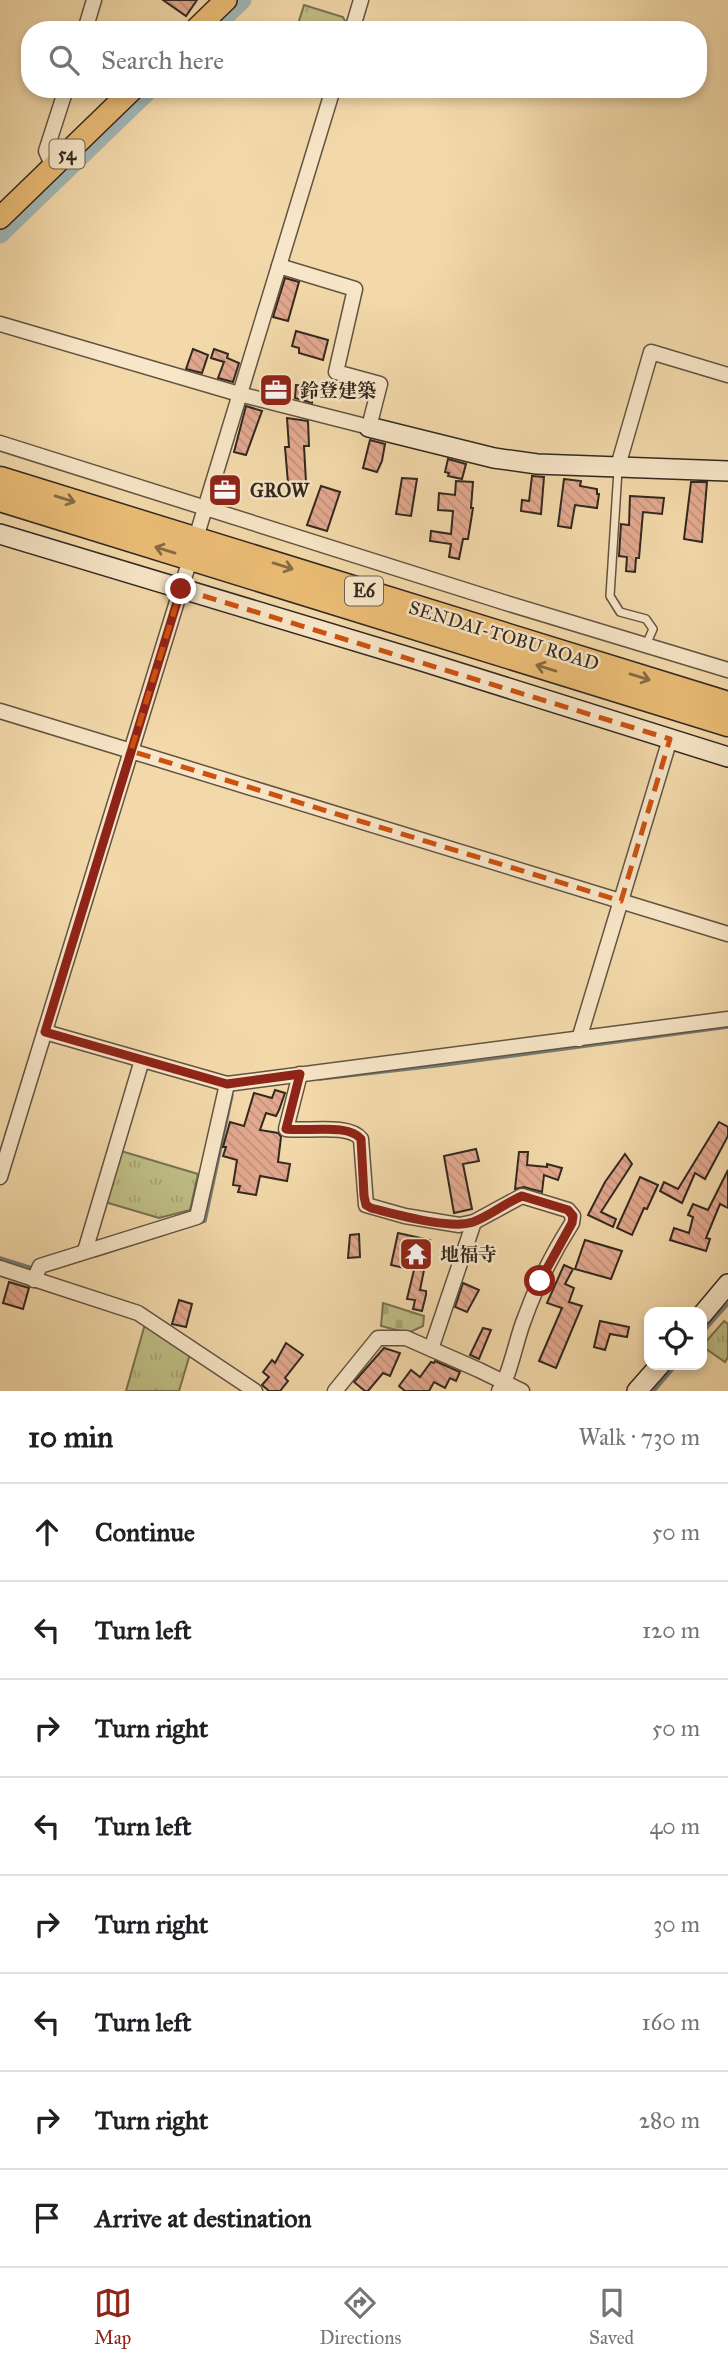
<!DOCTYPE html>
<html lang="en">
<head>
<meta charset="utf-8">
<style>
  :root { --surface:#fff; --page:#f6f6f6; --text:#202124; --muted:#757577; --line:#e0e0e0; --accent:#8f2418 }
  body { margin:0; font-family:"IM FELL Great Primer","Noto Serif JP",serif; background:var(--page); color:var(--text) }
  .controls { position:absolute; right:21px; bottom:21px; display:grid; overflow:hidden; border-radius:14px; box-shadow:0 4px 10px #0003 }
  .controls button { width:63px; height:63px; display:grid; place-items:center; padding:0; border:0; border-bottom:2px solid var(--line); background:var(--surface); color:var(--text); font:35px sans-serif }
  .stop { position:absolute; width:21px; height:21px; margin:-16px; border:5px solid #8f2418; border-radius:50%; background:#fff }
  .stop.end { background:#8f2418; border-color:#fff; box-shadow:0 2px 7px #0008 }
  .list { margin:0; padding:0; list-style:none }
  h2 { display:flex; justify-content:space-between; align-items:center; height:91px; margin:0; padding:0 28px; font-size:30px }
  h2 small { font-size:23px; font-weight:400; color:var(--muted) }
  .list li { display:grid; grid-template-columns:46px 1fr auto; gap:21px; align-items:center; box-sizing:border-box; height:98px; padding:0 28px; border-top:2px solid var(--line) }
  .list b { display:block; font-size:26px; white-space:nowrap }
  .list em { font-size:23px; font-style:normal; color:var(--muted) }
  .icon { flex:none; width:38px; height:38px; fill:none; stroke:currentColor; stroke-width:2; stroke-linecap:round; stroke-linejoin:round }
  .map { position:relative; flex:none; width:728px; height:1391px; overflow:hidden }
  .search { position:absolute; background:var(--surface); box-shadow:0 4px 10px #0003; left:21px; right:21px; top:21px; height:77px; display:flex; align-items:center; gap:18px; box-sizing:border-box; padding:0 24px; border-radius:28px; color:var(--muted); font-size:26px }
  .sheet { height:875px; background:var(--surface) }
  nav { display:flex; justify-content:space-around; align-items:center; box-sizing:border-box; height:98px; border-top:2px solid var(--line); background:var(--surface); font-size:19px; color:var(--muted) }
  nav a { display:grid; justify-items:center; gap:4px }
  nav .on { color:var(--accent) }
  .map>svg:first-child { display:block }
  .grass { fill:url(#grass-tufts); stroke:#787353; stroke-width:2 }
  .cemetery { fill:url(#cemetery-stones); stroke:#787353; stroke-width:2 }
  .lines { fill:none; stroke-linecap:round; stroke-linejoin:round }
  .stream { stroke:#757e79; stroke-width:3.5 }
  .river { stroke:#a1b7b5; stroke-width:19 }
  .building { fill:url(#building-back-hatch); stroke:#322820; stroke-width:2 }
  .lane-casing { stroke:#625442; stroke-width:10 }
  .street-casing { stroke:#625442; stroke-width:17 }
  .secondary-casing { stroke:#322820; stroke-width:22 }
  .primary-casing { stroke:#322820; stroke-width:24 }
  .highway-casing { stroke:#322820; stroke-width:27 }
  .lane { stroke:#f7e6c8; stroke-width:7 }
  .street { stroke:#f7e6c8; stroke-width:14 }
  .secondary { stroke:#f7e6c8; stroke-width:19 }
  .primary { stroke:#eabc75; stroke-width:21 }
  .highway { stroke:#eabc75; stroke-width:24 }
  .oneway { stroke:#856b46 }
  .route { stroke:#8f2418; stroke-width:9 }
  .marked { fill:none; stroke:#cd520f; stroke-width:5; stroke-dasharray:14 9; stroke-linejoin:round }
  .labels { text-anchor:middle; stroke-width:5; stroke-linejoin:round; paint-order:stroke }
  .shield { fill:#f7e6c8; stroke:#6d6152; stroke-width:2 }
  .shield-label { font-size:18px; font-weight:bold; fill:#322820 }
  .poi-label { font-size:19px; font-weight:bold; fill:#322820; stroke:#f7e6c8; text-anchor:start }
  .street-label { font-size:19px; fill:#322820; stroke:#f7e6c8 }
</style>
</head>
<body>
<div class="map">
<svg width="728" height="1391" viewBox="0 0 728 1391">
  <defs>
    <pattern id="grass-tufts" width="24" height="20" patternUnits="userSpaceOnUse" patternTransform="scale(1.75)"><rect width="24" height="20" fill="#bfbe86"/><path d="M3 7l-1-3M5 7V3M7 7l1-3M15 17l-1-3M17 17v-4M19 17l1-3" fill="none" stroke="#a5a373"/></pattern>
    <pattern id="cemetery-stones" width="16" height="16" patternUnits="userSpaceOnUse" patternTransform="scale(1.75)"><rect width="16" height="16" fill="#bfbe86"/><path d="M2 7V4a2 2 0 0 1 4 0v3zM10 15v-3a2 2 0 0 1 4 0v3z" fill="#a5a373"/></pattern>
    <pattern id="building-back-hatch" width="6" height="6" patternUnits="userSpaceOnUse" patternTransform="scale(1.75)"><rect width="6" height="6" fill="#e3a98f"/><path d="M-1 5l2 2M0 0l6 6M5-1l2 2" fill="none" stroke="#c3917b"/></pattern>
  </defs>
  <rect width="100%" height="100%" fill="#f3d9aa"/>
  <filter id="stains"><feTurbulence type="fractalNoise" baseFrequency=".00286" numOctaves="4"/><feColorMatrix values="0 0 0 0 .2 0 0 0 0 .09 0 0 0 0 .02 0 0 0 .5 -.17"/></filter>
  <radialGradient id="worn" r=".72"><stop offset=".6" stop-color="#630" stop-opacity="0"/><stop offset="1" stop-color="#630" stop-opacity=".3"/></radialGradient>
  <!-- grass -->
  <g class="grass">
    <polygon points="304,5 343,17 346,23 344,30 307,30 297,27"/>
    <polygon points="121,1151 198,1174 190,1210 159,1218 105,1202"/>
    <polygon points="724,1321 728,1324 728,1357 725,1362 702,1346"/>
    <polygon points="145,1324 190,1354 179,1391 126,1391"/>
  </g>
  <!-- cemetery -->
  <polygon class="cemetery" points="383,1303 424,1316 423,1326 408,1333 381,1326"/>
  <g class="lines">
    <!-- stream -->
    <g class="stream">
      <polyline points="320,1079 444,1065 728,1027"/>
      <polyline points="198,1223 205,1221 232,1095"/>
      <polyline points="95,1256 164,1234"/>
      <polyline points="0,1258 32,1268"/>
      <polyline points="702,1333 728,1304"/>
      <polyline points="654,1391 676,1365"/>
    </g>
    <!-- river -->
    <g class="river">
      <polyline points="211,30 242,0"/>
      <polyline points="0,234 150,89"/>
    </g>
  </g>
  <!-- building -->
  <g class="building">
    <polygon points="163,0 197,0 186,16"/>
    <polygon points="285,278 299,282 288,321 273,317"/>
    <polygon points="296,331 328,340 323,360 299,353 299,348 292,346"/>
    <polygon points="193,349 208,355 202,373 186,369"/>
    <polygon points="214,349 228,354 227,358 239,363 233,382 218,378 224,362 211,358"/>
    <polygon points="296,385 313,387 312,403 295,398"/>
    <polygon points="246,406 262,411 246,455 234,452"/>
    <polygon points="287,418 308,421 309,446 304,446 306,482 288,483 285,447 289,447"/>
    <polygon points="370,440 385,444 382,461 377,472 363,468"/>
    <polygon points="448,459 466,464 462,479 448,476 449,473 445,472"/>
    <polygon points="532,476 544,477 541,514 521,511 522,500 529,501"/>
    <polygon points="402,478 417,479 411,516 396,514"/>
    <polygon points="564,479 581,481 580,486 597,489 597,494 599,494 597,508 575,505 571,528 558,526"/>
    <polygon points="456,481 473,482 471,508 473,508 468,539 463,539 459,559 449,557 451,544 430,541 431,531 451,534 453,511 438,510 439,493 455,495"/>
    <polygon points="691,482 707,482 702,542 684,539"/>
    <polygon points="321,486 340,492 327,531 307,525"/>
    <polygon points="630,496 664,498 662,514 643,512 639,558 636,558 635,572 626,571 627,557 619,556 621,524 629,525"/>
    <polygon points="275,1090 285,1093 279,1110 276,1116 266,1113 260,1130 278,1133 281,1137 278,1162 290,1164 287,1181 260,1176 256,1195 238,1192 240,1186 233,1185 237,1160 223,1156 226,1147 223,1147 230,1122 244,1126 254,1093 272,1098"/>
    <polygon points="719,1122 728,1127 728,1136 705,1179 695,1173 682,1203 660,1191 664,1182 678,1189"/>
    <polygon points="476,1149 479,1161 463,1164 472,1209 454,1213 444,1156"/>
    <polygon points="519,1152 528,1152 527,1165 547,1167 547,1164 562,1168 558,1180 544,1175 542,1192 524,1187 515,1189"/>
    <polygon points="625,1154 632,1164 601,1212 616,1219 613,1227 588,1215 605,1182"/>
    <polygon points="728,1170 728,1208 720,1204 706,1238 710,1239 706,1251 670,1240 674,1228 689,1233 693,1217 688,1215 693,1204 708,1210"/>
    <polygon points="640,1177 658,1185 647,1209 644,1208 632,1235 617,1228"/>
    <polygon points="398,1233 430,1240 420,1290 426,1291 426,1295 422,1311 413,1309 415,1300 407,1299 414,1270 391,1265"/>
    <polygon points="359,1234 360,1257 348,1258 350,1235"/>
    <polygon points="585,1240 622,1251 611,1279 575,1269"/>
    <polygon points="564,1265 573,1269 565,1284 574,1288 569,1302 582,1306 556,1368 539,1361 562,1308 547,1303"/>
    <polygon points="9,1282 29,1288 23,1309 3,1303"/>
    <polygon points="463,1283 479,1290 467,1312 455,1307"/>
    <polygon points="179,1300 192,1304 186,1327 172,1324"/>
    <polygon points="600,1321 629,1327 627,1337 610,1334 605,1350 594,1347"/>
    <polygon points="483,1328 491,1330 479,1359 470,1355"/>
    <polygon points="286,1343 303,1355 285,1378 288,1381 280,1391 269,1391 262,1385 269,1377 263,1372 272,1360 275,1363"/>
    <polygon points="384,1348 400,1353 390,1376 383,1373 368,1391 365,1391 354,1382"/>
    <polygon points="435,1361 460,1372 456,1381 450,1378 445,1388 434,1382 429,1391 405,1391 399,1386 411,1370 420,1377 431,1362 434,1363"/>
  </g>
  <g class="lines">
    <!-- lane casing -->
    <g class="lane-casing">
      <polyline id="lane" points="618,470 610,596 620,612 646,619 653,629 646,645"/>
    </g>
    <!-- street casing -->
    <g class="street-casing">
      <g id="street">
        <polyline points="85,30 94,0"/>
        <polyline points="352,30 361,0"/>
        <polyline points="53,167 46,151 66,89"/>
        <polyline points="0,324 239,394 369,427 380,384 336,372 355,289 279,266"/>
        <polyline points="0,443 503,602 728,670"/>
        <polyline points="618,466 651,352 728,375"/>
        <polyline points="199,528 333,89"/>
        <polyline points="0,711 131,751 187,569"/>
        <polyline points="45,1032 227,1084 728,1019"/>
        <polyline points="579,1039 670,739"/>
        <path d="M300,1074L286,1129C305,1132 349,1123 361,1139L366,1205L405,1216L459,1225L474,1222"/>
        <polyline points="0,1177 131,751 728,934"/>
        <polyline points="85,1251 142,1060"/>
        <polyline points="0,1268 138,1313 255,1391"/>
        <polyline points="34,1280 40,1266 197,1217 227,1084"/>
        <path d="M431,1349L474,1222L522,1196L568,1210L573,1216L572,1223C553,1253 536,1286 524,1320C516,1340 510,1376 499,1391"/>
        <polyline points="335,1391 378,1338 406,1338 479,1370 522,1391"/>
      </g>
    </g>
    <!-- secondary casing -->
    <g class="secondary-casing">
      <g id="secondary">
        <polyline points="369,427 494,458 537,464 728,471"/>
        <polyline points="0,534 425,662 728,757"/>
        <polyline points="702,1315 728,1284"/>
        <polyline points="637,1391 660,1365"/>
      </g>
    </g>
    <!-- primary casing -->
    <g class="primary-casing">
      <g id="primary">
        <polyline points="195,30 226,0"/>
        <polyline points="0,218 133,89"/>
      </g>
    </g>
    <!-- highway casing -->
    <g class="highway-casing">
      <g id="highway">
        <polyline points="0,479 728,704"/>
        <polyline points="0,499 728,724"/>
      </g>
    </g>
    <!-- lane -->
    <use href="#lane" class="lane"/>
    <!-- street -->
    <use href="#street" class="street"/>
    <!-- secondary -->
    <use href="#secondary" class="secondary"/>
    <!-- primary -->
    <use href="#primary" class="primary"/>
    <!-- highway -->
    <use href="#highway" class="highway"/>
  </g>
  <!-- one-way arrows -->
  <defs><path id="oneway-shaft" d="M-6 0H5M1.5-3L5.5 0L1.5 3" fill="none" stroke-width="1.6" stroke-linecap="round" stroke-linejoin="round" transform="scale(1.75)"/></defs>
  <g class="oneway">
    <use href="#oneway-shaft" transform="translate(65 499) rotate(17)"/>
    <use href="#oneway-shaft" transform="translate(165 550) rotate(-163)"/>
    <use href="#oneway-shaft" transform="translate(283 566) rotate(17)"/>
    <use href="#oneway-shaft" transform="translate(546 668) rotate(-163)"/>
    <use href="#oneway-shaft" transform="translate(640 677) rotate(17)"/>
  </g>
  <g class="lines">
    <!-- route -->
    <path class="route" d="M181,589L45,1032L227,1084L300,1074L286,1129C305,1132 349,1123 361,1139L364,1196L366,1205L371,1208C395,1214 450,1230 473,1222C490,1216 505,1203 522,1196L568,1210L573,1216L572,1223L540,1281"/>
  </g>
  <!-- marked area -->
  <path class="marked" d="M181,589L670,739L621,901L131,751Z"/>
  <!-- icons -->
  <defs>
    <g id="office-square" transform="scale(1.75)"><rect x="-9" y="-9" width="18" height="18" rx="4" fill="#8f2418" stroke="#f7e6c8"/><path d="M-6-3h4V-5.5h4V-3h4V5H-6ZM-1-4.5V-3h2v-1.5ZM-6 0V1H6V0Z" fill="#fff"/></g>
    <g id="temple-square" transform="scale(1.75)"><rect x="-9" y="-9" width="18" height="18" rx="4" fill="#8f2418" stroke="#f7e6c8"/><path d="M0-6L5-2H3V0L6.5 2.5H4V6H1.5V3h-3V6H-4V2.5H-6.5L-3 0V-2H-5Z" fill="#fff"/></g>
  </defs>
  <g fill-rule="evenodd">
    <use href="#office-square" x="276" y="390"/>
    <use href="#office-square" x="225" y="490"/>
    <use href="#temple-square" x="416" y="1254"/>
  </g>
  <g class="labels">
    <!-- shield labels -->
    <g class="shield">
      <rect x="49.5" y="139.5" width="35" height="29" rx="5"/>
      <rect x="345" y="576.5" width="38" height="29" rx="5"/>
    </g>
    <g class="shield-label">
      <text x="67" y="160">54</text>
      <text x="364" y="597">E6</text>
    </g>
    <!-- poi labels -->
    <g class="poi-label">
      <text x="300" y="397">鈴登建築</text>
      <text x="250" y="497">GROW</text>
      <text x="440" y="1261">地福寺</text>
    </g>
    <!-- street labels -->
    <g class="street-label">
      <text transform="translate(504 635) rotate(17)" y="7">SENDAI-TOBU ROAD</text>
    </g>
  </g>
  <rect width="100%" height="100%" filter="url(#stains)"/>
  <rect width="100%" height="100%" fill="url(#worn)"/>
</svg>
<div class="controls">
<button><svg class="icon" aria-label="locate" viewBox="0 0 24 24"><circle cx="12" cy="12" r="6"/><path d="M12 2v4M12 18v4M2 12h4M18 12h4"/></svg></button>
</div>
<div class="stop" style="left:540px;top:1281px"></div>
<div class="stop end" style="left:181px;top:589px"></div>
<div class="search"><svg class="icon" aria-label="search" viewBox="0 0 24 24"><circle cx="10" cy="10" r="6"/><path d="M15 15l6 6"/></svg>Search here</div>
</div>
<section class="sheet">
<h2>10 min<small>Walk · 730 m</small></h2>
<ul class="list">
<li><svg class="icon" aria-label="ahead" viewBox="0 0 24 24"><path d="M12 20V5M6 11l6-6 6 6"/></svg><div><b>Continue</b></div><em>50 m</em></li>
<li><svg class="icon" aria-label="left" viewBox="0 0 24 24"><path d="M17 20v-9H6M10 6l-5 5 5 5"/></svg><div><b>Turn left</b></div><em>120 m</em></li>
<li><svg class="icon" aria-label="right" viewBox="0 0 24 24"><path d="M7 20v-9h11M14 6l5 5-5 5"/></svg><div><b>Turn right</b></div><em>50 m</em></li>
<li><svg class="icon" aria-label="left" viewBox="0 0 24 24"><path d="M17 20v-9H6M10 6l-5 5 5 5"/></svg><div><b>Turn left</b></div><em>40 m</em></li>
<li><svg class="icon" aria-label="right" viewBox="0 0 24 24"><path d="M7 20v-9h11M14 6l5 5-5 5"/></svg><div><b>Turn right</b></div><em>30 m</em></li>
<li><svg class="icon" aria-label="left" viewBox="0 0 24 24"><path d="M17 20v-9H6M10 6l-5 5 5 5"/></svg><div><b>Turn left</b></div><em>160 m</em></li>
<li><svg class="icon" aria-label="right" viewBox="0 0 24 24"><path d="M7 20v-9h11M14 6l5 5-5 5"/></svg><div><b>Turn right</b></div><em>280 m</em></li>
<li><svg class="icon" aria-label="arrive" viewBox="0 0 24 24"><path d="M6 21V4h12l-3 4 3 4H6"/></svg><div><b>Arrive at destination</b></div></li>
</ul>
</section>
<nav>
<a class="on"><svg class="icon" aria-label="map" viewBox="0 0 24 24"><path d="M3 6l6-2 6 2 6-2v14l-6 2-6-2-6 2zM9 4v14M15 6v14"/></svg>Map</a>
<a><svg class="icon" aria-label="directions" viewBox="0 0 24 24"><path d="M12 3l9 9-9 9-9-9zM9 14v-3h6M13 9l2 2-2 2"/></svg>Directions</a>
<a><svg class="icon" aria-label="saved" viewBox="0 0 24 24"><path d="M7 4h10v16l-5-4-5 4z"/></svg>Saved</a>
</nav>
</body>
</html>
